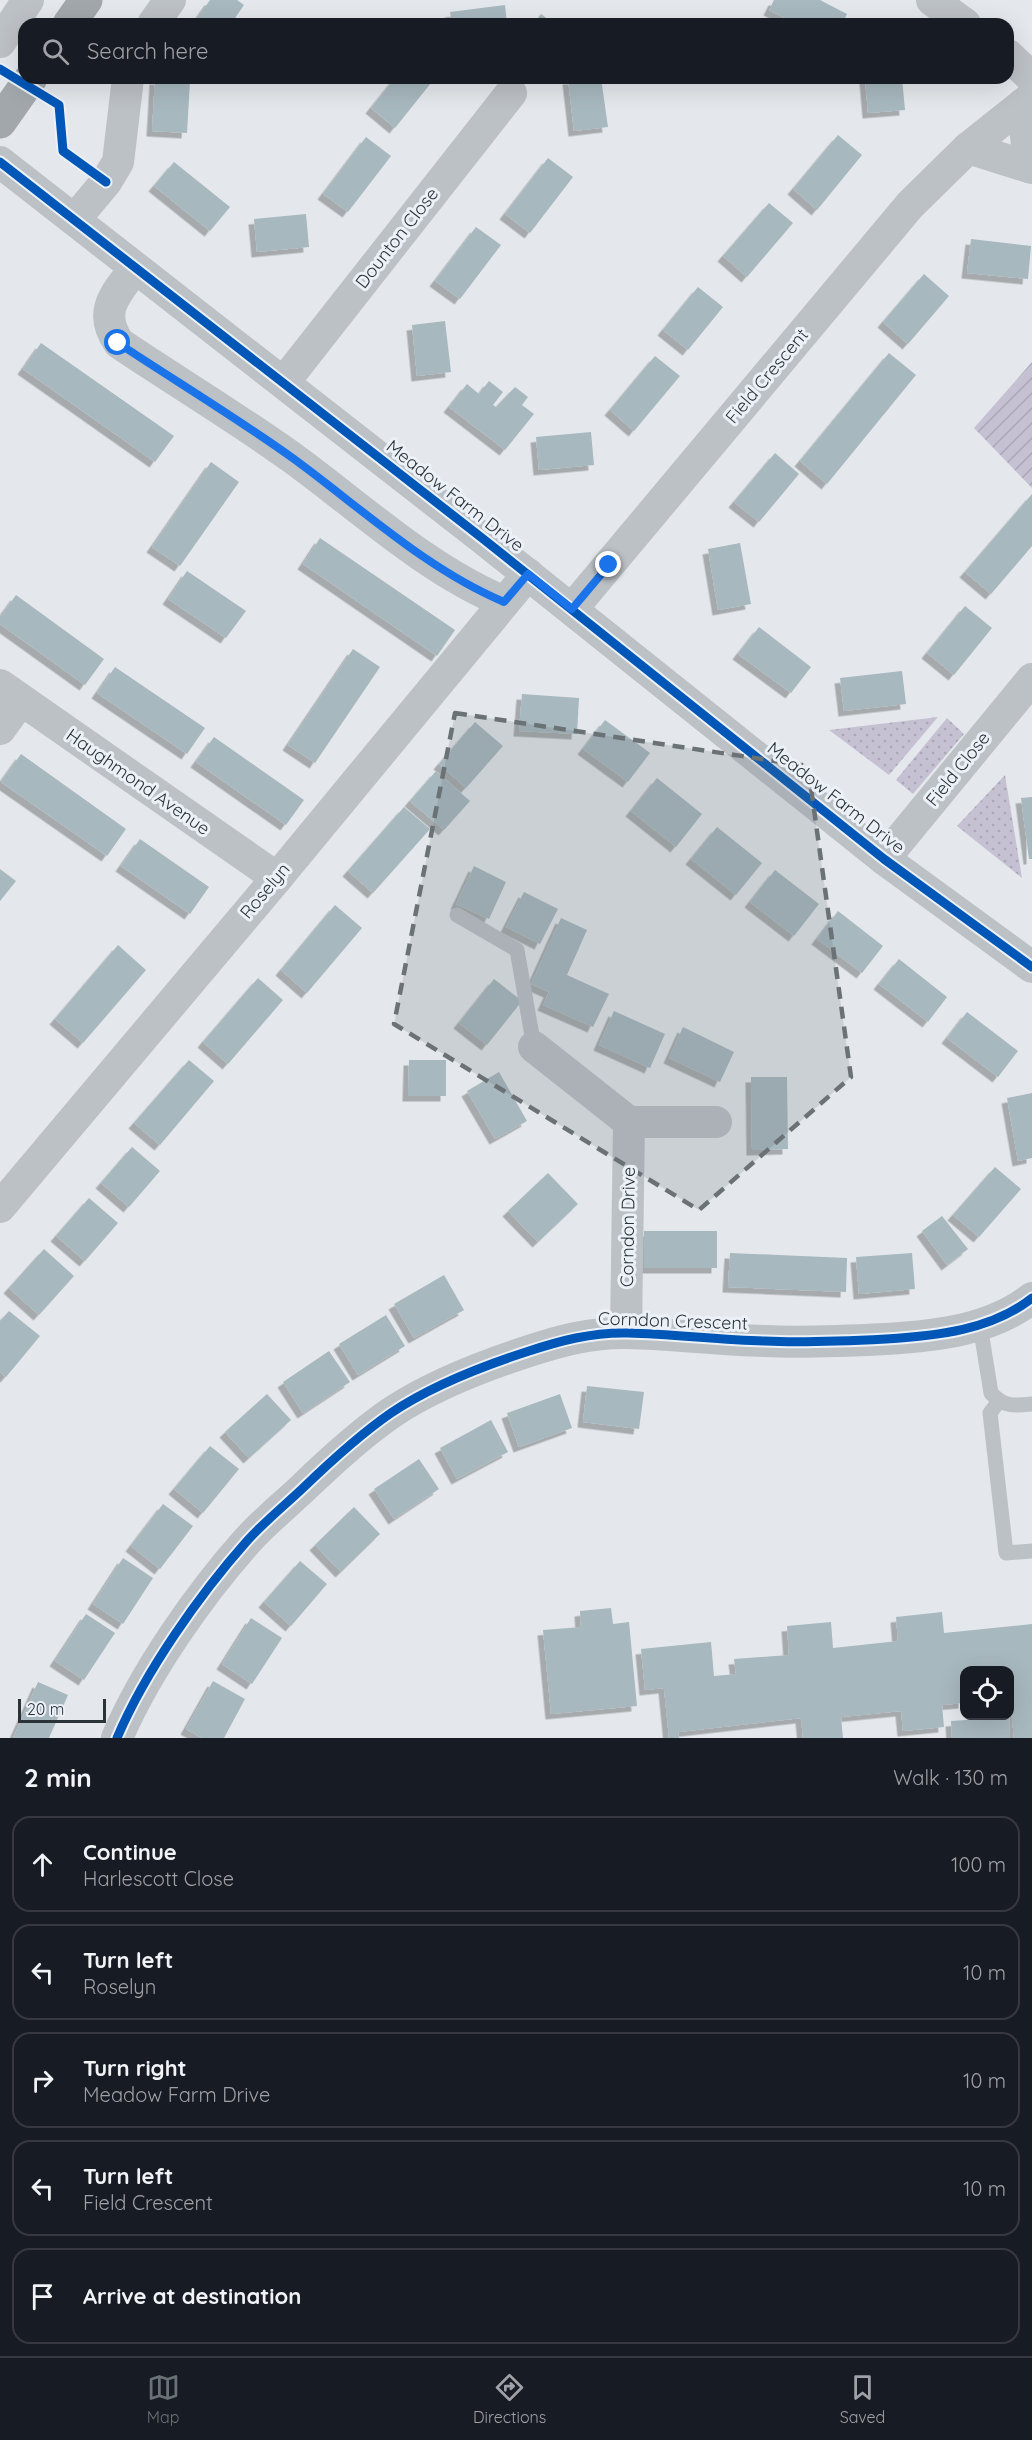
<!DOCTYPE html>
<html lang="en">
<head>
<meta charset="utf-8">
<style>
  :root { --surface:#171b24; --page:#242831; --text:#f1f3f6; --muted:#9ea1a6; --line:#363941; --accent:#6b7276 }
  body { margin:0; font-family:Quicksand,sans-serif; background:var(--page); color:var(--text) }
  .controls { position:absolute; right:18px; bottom:18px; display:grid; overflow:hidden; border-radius:12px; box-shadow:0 6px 24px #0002 }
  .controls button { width:54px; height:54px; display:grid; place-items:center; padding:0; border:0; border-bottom:2px solid var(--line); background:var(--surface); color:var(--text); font:30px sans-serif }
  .scale { position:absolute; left:18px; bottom:15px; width:88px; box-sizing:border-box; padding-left:6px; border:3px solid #2a3337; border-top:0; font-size:16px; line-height:21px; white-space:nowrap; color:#2a3337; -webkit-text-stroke:4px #ecf1f8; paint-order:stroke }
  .stop { position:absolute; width:18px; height:18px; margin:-14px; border:4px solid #1a73e8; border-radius:50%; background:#fff }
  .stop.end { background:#1a73e8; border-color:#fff; box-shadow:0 2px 6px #0008 }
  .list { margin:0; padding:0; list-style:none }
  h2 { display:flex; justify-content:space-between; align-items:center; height:78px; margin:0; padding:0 24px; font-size:26px }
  h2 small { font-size:20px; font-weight:400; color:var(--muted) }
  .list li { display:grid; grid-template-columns:39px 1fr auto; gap:18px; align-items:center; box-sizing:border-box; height:96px; margin:0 12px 12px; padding:0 12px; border:2px solid var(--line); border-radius:18px }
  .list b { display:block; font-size:22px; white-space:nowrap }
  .list p { margin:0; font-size:20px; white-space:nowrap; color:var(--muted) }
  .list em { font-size:20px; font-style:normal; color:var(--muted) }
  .icon { flex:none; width:33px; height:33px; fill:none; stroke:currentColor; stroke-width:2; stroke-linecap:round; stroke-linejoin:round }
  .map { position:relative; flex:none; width:1032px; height:1738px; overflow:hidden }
  .search { position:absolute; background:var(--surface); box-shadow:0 6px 24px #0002; left:18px; right:18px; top:18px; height:66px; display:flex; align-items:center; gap:15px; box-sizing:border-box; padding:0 21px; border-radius:18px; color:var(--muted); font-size:22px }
  .sheet { height:618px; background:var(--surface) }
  nav { display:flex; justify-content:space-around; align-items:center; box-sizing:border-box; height:84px; border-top:2px solid var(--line); background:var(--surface); font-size:16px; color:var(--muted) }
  nav a { display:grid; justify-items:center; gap:3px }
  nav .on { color:var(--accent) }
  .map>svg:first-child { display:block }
  .grass { fill:url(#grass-dots) }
  .garden { fill:url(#garden-furrows) }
  .building { fill:#a7b8be; filter:url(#shadow) }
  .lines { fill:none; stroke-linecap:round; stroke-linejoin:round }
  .lane { stroke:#bcc1c6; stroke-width:15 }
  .street { stroke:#bcc1c6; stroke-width:32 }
  .primary { stroke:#a1a7ab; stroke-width:33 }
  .cycleway-casing { stroke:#ecf1f8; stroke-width:13 }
  .cycleway { stroke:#0057b8; stroke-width:9 }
  .route { stroke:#1a73e8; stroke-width:8 }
  .marked { fill:#6b7276; fill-opacity:0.2; stroke:#6b7276; stroke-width:4.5; stroke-dasharray:12 8; stroke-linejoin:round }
  .labels { text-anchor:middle; stroke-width:6; stroke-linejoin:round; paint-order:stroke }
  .street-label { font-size:18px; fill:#2a3337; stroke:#ecf1f8 }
</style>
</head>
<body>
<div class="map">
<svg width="1032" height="1738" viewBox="0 0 1032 1738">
  <defs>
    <pattern id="grass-dots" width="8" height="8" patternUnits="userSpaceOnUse" patternTransform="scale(1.5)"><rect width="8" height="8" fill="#c5c1d3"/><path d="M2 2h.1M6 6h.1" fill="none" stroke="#a9a6b6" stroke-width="1.8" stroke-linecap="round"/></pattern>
    <pattern id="garden-furrows" width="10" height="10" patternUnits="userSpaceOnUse" patternTransform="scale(1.5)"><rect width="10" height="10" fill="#c5c1d3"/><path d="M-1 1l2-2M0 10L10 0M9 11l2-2" fill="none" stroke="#a9a6b6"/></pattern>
    <filter id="shadow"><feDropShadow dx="-5.5" dy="5.5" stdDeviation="0" flood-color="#0004"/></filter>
  </defs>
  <rect width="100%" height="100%" fill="#e4e8ec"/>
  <!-- grass -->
  <g class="grass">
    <polygon points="938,717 889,775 829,730"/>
    <polygon points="947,718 964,734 913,794 896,780"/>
    <polygon points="1005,775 1022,878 957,826"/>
  </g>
  <!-- garden -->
  <polygon class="garden" points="1032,362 1032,488 974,428"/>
  <!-- building -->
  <g class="building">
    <polygon points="210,0 237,0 244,5 231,24 193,24"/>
    <polygon points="774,0 820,0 847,14 842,24 796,24 769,10"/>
    <polygon points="505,5 507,24 452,24 450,12"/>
    <polygon points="541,14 554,24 533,24"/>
    <polygon points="395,78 435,78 395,128 371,108"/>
    <polygon points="601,78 608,127 574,131 568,79"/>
    <polygon points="865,78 902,78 905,110 868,113"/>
    <polygon points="155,79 190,81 187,133 152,131"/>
    <polygon points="838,135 862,155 817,210 793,189"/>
    <polygon points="366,137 391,156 348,212 323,194"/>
    <polygon points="548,158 573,177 530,233 505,214"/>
    <polygon points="174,162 230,207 210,231 154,186"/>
    <polygon points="769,203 793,223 747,277 723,256"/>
    <polygon points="306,214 309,247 257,252 254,219"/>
    <polygon points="476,227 501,245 460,299 435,281"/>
    <polygon points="971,239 1031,246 1028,279 967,273"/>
    <polygon points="924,274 949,296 908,344 883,322"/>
    <polygon points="698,287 723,307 688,350 663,330"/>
    <polygon points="445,321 451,372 417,376 412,325"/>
    <polygon points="41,343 174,436 155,462 23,369"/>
    <polygon points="889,353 916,375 827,484 800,461"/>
    <polygon points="655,356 680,376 634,431 610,410"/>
    <polygon points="489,381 503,392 493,405 496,407 515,387 528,397 522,405 534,414 505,450 449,407 467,384 479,394"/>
    <polygon points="591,432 594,465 539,470 536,437"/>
    <polygon points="775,453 799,474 759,522 734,502"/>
    <polygon points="211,462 239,482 180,566 152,547"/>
    <polygon points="1032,494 1032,546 991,594 965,572"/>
    <polygon points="320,538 455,630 437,656 303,564"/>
    <polygon points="740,543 751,604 718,610 708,549"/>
    <polygon points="187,571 246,611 226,638 168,599"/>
    <polygon points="16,595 104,659 85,685 0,624 0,617"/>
    <polygon points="965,606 992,628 954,675 927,653"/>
    <polygon points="759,627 811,667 791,693 738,654"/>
    <polygon points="353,649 380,667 315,763 288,745"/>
    <polygon points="115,667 205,728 187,754 97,693"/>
    <polygon points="902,671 906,704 844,711 840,678"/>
    <polygon points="522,694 579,698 577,734 519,731"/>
    <polygon points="605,720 650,753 628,782 583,749"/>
    <polygon points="475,722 503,746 466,788 439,764"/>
    <polygon points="214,737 304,800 286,825 196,762"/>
    <polygon points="21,754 126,829 107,856 1,782"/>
    <polygon points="436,771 470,801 444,830 410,801"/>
    <polygon points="657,778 702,814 676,847 631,811"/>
    <polygon points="1032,797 1032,859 1029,859 1021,798"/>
    <polygon points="404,807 430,829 373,893 348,871"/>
    <polygon points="717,827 762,863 736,895 691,859"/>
    <polygon points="140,839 209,887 190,914 121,866"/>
    <polygon points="474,866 506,882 489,919 456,904"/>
    <polygon points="0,869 16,881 0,901"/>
    <polygon points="775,870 819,904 794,936 750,902"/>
    <polygon points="524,892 558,909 540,944 506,927"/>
    <polygon points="335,905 362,928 307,993 281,970"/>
    <polygon points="838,911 883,946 862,973 817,939"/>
    <polygon points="561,918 587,930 567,975 609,994 593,1027 543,1005 549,992 531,984"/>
    <polygon points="118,945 146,970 83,1043 55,1019"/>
    <polygon points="899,959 947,997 928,1022 879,984"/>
    <polygon points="258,978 283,1000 228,1064 203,1042"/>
    <polygon points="494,979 522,1001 487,1045 459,1023"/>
    <polygon points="614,1011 665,1034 650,1068 599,1045"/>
    <polygon points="967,1012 1018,1051 998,1077 947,1038"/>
    <polygon points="683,1027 734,1052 720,1082 669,1058"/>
    <polygon points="189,1060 214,1081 160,1145 134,1123"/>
    <polygon points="409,1060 446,1060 446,1096 408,1096"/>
    <polygon points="499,1072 527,1121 495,1139 467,1091"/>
    <polygon points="751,1077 787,1077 788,1149 752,1150"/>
    <polygon points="1032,1093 1032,1158 1018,1161 1007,1098"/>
    <polygon points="132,1147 160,1171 129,1207 101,1183"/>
    <polygon points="995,1167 1021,1189 979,1237 953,1215"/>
    <polygon points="548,1173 578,1204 538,1242 508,1211"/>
    <polygon points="89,1198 118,1223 85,1261 56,1236"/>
    <polygon points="942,1216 968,1249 947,1265 922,1231"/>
    <rect x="644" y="1231" width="73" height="37"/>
    <polygon points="44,1249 74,1276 39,1315 9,1288"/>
    <polygon points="730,1253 847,1258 846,1292 728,1287"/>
    <polygon points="912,1253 915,1289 859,1294 856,1257"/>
    <polygon points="444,1275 464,1310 414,1338 394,1304"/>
    <polygon points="9,1311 40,1336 6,1377 0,1372 0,1321"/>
    <polygon points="386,1315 405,1346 358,1375 339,1344"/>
    <polygon points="329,1351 350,1382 303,1413 283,1382"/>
    <polygon points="587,1386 644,1392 639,1429 583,1422"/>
    <polygon points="267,1394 291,1420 249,1458 225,1432"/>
    <polygon points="560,1394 572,1428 519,1447 507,1413"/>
    <polygon points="491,1420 508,1452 457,1479 440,1448"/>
    <polygon points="210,1446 239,1469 203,1513 174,1489"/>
    <polygon points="419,1459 439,1489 394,1519 374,1489"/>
    <polygon points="163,1504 193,1526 160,1569 131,1546"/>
    <polygon points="354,1507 380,1534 341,1572 315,1545"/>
    <polygon points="123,1558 153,1578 123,1624 93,1604"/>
    <polygon points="300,1561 327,1584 291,1626 264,1602"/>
    <polygon points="611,1608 613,1624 629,1622 637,1706 551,1714 543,1630 581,1627 580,1611"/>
    <polygon points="942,1612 944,1633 1032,1624 1032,1738 1014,1738 1010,1698 1010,1670 964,1670 964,1703 942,1705 944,1727 903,1731 901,1711 841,1717 843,1738 803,1738 801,1718 678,1732 679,1738 669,1738 664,1688 645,1690 641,1649 711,1642 714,1676 736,1674 734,1659 789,1655 787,1626 831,1622 833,1648 898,1641 896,1617"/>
    <polygon points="86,1614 115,1633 84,1680 55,1661"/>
    <polygon points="251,1618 282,1638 252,1684 222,1664"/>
    <polygon points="213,1681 245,1699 224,1738 202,1738 186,1729"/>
    <polygon points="38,1682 68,1695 49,1738 13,1738"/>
    <polygon points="1009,1717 1010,1738 952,1738 951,1721"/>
  </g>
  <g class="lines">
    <!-- lane -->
    <g class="lane">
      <polyline points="457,915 517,950 534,1047"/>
      <path d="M980,1325L991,1393C1003,1407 1015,1406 1032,1404"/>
      <polyline points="999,1401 990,1413 1006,1553 1032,1551"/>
    </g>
    <!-- street -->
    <g class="street">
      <polyline points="932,0 965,24"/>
      <polyline points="153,24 170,0"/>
      <polyline points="0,42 28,0"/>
      <polyline points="1008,55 1032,78"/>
      <polyline points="1023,104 1029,167"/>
      <polyline points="968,148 1032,168"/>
      <polyline points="0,162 482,538 884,859 1032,967"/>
      <polyline points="75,219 106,182 118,162 128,78"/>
      <path d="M135,268C116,294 97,311 119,343C177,382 237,418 294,459C361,508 426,569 504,602"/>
      <polyline points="284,382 511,93"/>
      <polyline points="572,609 910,205 968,148 1032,97"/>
      <polyline points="0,685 277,878"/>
      <polyline points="0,729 21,700"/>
      <polyline points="884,859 1032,679"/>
      <polyline points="534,1047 629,1122 626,1332"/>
      <polyline points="629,1122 716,1122"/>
      <polyline points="0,1207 277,878 528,574"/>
      <path d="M117,1738C145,1672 199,1595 247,1541C264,1522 284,1506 303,1488C330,1462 359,1435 391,1413C431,1386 480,1367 526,1352C559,1341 592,1332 628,1333C674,1334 719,1340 765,1341C805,1343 846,1341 886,1339C936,1336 992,1330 1032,1298"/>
    </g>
    <!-- primary -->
    <g class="primary">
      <polyline points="69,24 86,0"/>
      <polyline points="0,122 31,78"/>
    </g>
    <!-- cycleway casing -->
    <g class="cycleway-casing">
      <g id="cycleway">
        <polyline points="0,69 59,105 63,151 106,182"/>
        <polyline points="0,162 482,538 884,859 1032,967"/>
        <path d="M117,1738C145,1672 199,1595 247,1541C264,1522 284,1506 303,1488C330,1462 359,1435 391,1413C431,1386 480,1367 526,1352C559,1341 592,1332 628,1333C674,1334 719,1340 765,1341C805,1343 846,1341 886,1339C936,1336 992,1330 1032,1298"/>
      </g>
    </g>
    <!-- cycleway -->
    <use href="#cycleway" class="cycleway"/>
  </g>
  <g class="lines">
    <!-- route -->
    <path class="route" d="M118,343C177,382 237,418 294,459C361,508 426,569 504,602L528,574L572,609L609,565"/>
  </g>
  <!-- marked area -->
  <path class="marked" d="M455,713L808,766L851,1077L699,1210L394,1024Z"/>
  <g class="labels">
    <!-- street labels -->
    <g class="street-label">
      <text transform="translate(397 238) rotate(-52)" y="6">Dounton Close</text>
      <text transform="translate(767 376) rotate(-50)" y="6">Field Crescent</text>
      <text transform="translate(455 496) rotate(38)" y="6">Meadow Farm Drive</text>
      <text transform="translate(958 769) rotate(-51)" y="6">Field Close</text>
      <text transform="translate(138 782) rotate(35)" y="6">Haughmond Avenue</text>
      <text transform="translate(836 798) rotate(38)" y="6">Meadow Farm Drive</text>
      <text transform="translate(265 891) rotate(-50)" y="6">Roselyn</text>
      <text transform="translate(628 1227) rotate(-89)" y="6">Corndon Drive</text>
      <text transform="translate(673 1321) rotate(2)" y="6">Corndon Crescent</text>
    </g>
  </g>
</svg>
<div class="controls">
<button><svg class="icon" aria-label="locate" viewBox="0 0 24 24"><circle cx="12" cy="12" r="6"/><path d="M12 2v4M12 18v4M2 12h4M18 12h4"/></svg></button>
</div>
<div class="scale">20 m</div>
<div class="stop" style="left:118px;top:343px"></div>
<div class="stop end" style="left:609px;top:565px"></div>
<div class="search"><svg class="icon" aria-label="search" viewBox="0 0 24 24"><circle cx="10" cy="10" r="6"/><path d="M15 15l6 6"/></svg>Search here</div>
</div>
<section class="sheet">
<h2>2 min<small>Walk · 130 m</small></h2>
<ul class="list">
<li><svg class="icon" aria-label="ahead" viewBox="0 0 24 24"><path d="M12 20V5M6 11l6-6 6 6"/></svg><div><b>Continue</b><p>Harlescott Close</p></div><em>100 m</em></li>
<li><svg class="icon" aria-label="left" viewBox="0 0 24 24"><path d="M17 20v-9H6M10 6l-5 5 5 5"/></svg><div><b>Turn left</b><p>Roselyn</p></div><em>10 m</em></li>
<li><svg class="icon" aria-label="right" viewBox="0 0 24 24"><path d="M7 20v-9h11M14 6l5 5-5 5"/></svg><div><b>Turn right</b><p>Meadow Farm Drive</p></div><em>10 m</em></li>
<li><svg class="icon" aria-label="left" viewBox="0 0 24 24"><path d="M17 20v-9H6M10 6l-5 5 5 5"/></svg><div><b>Turn left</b><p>Field Crescent</p></div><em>10 m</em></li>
<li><svg class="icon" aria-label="arrive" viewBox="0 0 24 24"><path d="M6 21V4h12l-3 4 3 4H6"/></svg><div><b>Arrive at destination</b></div></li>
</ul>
</section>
<nav>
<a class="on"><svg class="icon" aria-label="map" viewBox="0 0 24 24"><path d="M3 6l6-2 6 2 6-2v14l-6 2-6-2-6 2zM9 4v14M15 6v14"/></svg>Map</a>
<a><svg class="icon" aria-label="directions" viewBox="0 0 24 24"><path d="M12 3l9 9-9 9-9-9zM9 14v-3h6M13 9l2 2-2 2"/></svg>Directions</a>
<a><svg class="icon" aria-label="saved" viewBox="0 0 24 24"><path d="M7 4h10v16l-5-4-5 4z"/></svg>Saved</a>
</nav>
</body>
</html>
